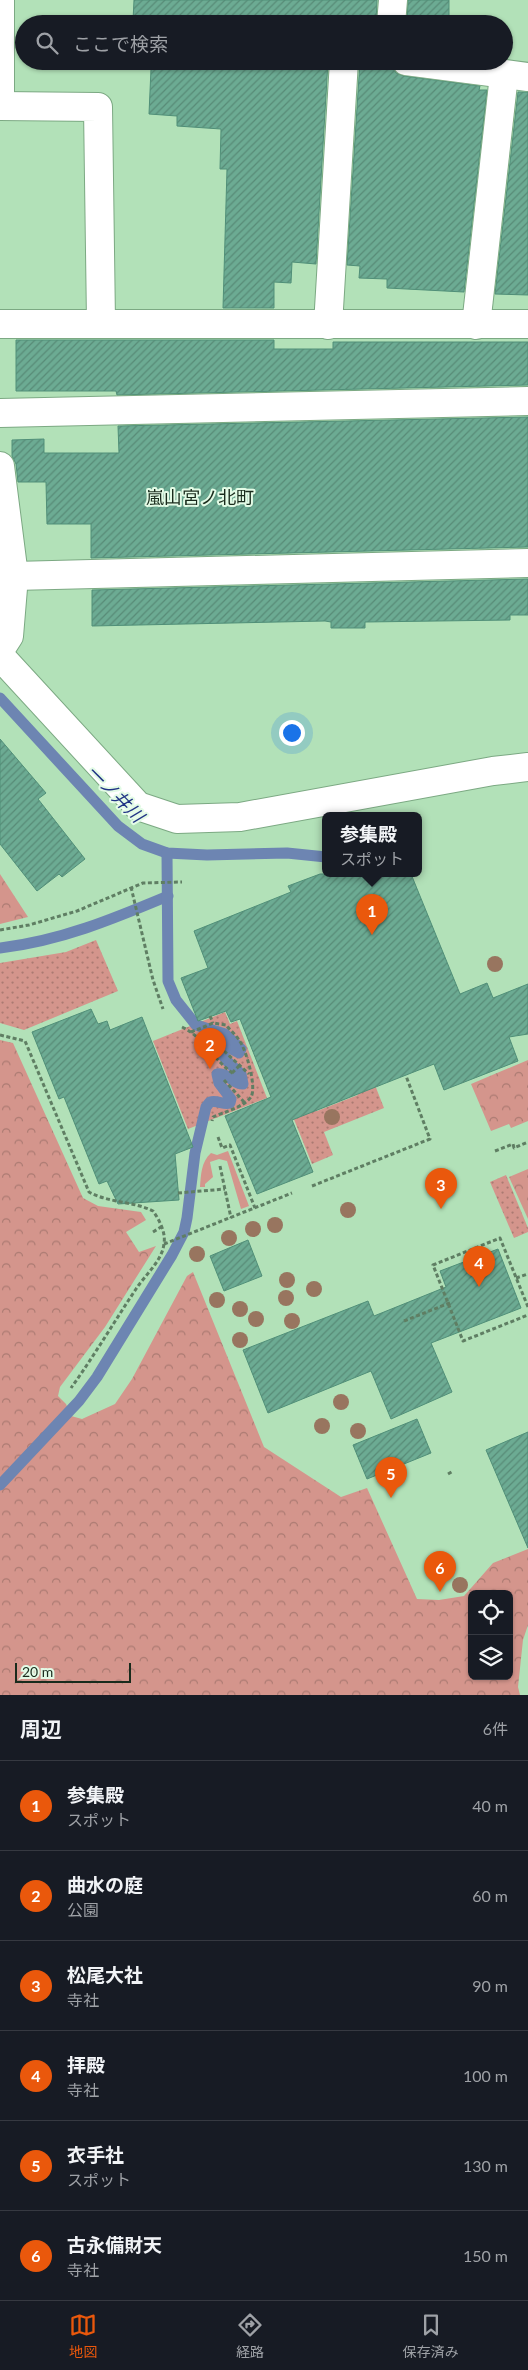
<!DOCTYPE html>
<html lang="ja">
<head>
<meta charset="utf-8">
<style>
  :root { --surface:#171b24; --page:#242831; --text:#f1f3f6; --muted:#9ea1a6; --line:#363941; --accent:#ea580c }
  body { margin:0; font-family:Lato,"Noto Sans JP",sans-serif; background:var(--page); color:var(--text) }
  .controls { position:absolute; right:15px; bottom:15px; display:grid; overflow:hidden; border-radius:8px; box-shadow:0 1px 4px #0004 }
  .controls button { width:45px; height:45px; display:grid; place-items:center; padding:0; border:0; border-bottom:1px solid var(--line); background:var(--surface); color:var(--text); font:25px sans-serif }
  .scale { position:absolute; left:15px; bottom:12px; width:116px; box-sizing:border-box; padding-left:5px; border:2px solid #192b1c; border-top:0; font-size:14px; line-height:18px; white-space:nowrap; color:#192b1c; -webkit-text-stroke:4px #e3fbe6; paint-order:stroke }
  .you { position:absolute; left:291px; top:732px; width:18px; height:18px; margin:-12px; border:4px solid #fff; border-radius:50%; background:#1a73e8; box-shadow:0 0 0 8px #1a73e833 }
  .badge { display:grid; place-items:center; width:32px; height:32px; border-radius:50%; background:var(--accent); color:#fff; font-size:16px; font-weight:700 }
  .pin { position:absolute; translate:-50% -41px; filter:drop-shadow(0 1px 2px #0008) }
  .pin::after { content:''; position:absolute; top:26px; width:18px; height:15px; background:inherit; clip-path:polygon(0 0,100% 0,50% 100%) }
  .popup { position:absolute; left:322px; top:812px; width:100px; height:65px; box-sizing:border-box; display:grid; place-content:center; border-radius:8px; background:var(--surface); filter:drop-shadow(0 1px 4px #0005); font-size:16px; white-space:nowrap; color:var(--muted) }
  .popup b { font-size:19px; color:var(--text) }
  .popup::after { content:''; position:absolute; left:50%; top:100%; margin-left:-10px; border:10px solid transparent; border-top-color:var(--surface) }
  .list { margin:0; padding:0; list-style:none }
  h2 { display:flex; justify-content:space-between; align-items:center; height:65px; margin:0; padding:0 20px; font-size:21px }
  h2 small { font-size:16px; font-weight:400; color:var(--muted) }
  .list li { display:grid; grid-template-columns:32px 1fr auto; gap:15px; align-items:center; box-sizing:border-box; height:90px; padding:0 20px; border-top:1px solid var(--line) }
  .list b { display:block; font-size:19px; white-space:nowrap }
  .list p { margin:0; font-size:16px; white-space:nowrap; color:var(--muted) }
  .list em { font-size:16px; font-style:normal; color:var(--muted) }
  .icon { flex:none; width:28px; height:28px; fill:none; stroke:currentColor; stroke-width:2; stroke-linecap:round; stroke-linejoin:round }
  .map { position:relative; flex:none; width:528px; height:1695px; overflow:hidden }
  .search { position:absolute; background:var(--surface); box-shadow:0 1px 4px #0004; left:15px; right:15px; top:15px; height:55px; display:flex; align-items:center; gap:12px; box-sizing:border-box; padding:0 18px; border-radius:28px; color:var(--muted); font-size:19px }
  .sheet { height:605px; background:var(--surface) }
  nav { display:flex; justify-content:space-around; align-items:center; box-sizing:border-box; height:70px; border-top:1px solid var(--line); background:var(--surface); font-size:14px; color:var(--muted) }
  nav a { display:grid; justify-items:center; gap:2px }
  nav .on { color:var(--accent) }
  .map>svg:first-child { display:block }
  .grass { fill:#d4958c }
  .forest { fill:url(#forest-crowns); fill-rule:evenodd }
  .park { fill:url(#park-dots) }
  .lines { fill:none; stroke-linecap:round; stroke-linejoin:round }
  .stream { stroke:#6d85b2; stroke-width:11 }
  .building { fill:url(#building-hatch); stroke:#508f78 }
  .minor-casing { stroke:#7ca983; stroke-width:30 }
  .path { stroke:#5f7e63; stroke-width:3; stroke-dasharray:4 2.5; stroke-linecap:butt }
  .minor { stroke:#fff; stroke-width:28 }
  .tree { fill:#98755f }
  .labels { text-anchor:middle; stroke-width:4; stroke-linejoin:round; paint-order:stroke }
  .neighbourhood-label { font-size:18px; fill:#192b1c; stroke:#e3fbe6 }
  .water-label { font-size:18px; font-style:italic; fill:#213485; stroke:#e3fbe6 }
</style>
</head>
<body>
<div class="map">
<svg width="528" height="1695" viewBox="0 0 528 1695">
  <defs>
    <pattern id="forest-crowns" width="20" height="18" patternUnits="userSpaceOnUse" patternTransform="scale(1.25)"><rect width="20" height="18" fill="#d4958c"/><path d="M2 6a3 3 0 1 1 6 0M12 15a3 3 0 1 1 6 0" fill="none" stroke="#ab7a72"/></pattern>
    <pattern id="park-dots" width="8" height="8" patternUnits="userSpaceOnUse" patternTransform="scale(1.25)"><rect width="8" height="8" fill="#d4958c"/><path d="M2 2h.1M6 6h.1" fill="none" stroke="#ab7a72" stroke-width="1.8" stroke-linecap="round"/></pattern>
    <pattern id="building-hatch" width="6" height="6" patternUnits="userSpaceOnUse" patternTransform="scale(1.25)"><rect width="6" height="6" fill="#6cab93"/><path d="M-1 1l2-2M0 6l6-6M5 7l2-2" fill="none" stroke="#588b77"/></pattern>
  </defs>
  <rect width="100%" height="100%" fill="#b2e1b8"/>
  <!-- grass -->
  <path class="grass" d="M228,1151L249,1206L241,1209L227,1161L219,1159L210,1162L213,1177L205,1184V1187H200C201,1175 201,1162 211,1153L217,1155Z"/>
  <!-- forest -->
  <g class="forest">
    <polygon points="0,874 28,917 0,924"/>
    <path d="M0,1040L13,1043L83,1198L98,1206L141,1212L146,1220L126,1232L139,1252L156,1246L105,1327L60,1387L58,1396L66,1404L71,1416L82,1419L115,1404L132,1379L187,1276L193,1272L264,1447L341,1497L367,1488L417,1599L439,1600L464,1596L493,1563L528,1549V1625L523,1640L518,1687L520,1695H0ZM472,1594H509V1676H472Z"/>
    <polygon points="528,1060 528,1121 511,1128 509,1124 491,1131 471,1084"/>
    <polygon points="528,1169 528,1219 509,1177"/>
  </g>
  <!-- park -->
  <g class="park">
    <polygon points="96,940 118,991 24,1030 0,1023 0,963 66,952"/>
    <polygon points="225,1012 230,1024 237,1021 267,1098 188,1129 153,1041"/>
    <polygon points="373,1080 384,1108 324,1132 333,1155 312,1164 291,1112 313,1103 317,1111 358,1095 355,1087"/>
    <polygon points="506,1175 528,1228 528,1232 514,1238 490,1182"/>
  </g>
  <g class="lines">
    <!-- stream -->
    <g class="stream">
      <polyline points="0,698 118,826 142,844 167,853 207,855 287,853 326,857"/>
      <path d="M0,948C60,941 113,919 168,896"/>
      <path d="M0,1485L79,1401L97,1377L172,1255L184,1232L187,1218L195,1153L206,1107L210,1102C218,1100 223,1105 230,1103L231,1099L219,1083L217,1074C228,1072 232,1084 243,1084L241,1074L228,1062L219,1050L220,1048L226,1046L239,1053L241,1049L225,1034L196,1025L176,1000L168,981L167,853"/>
    </g>
  </g>
  <!-- building -->
  <g class="building">
    <polygon points="134,0 377,0 376,24 103,24 103,20 133,21"/>
    <polygon points="408,0 449,0 449,24 407,24"/>
    <polygon points="102,61 328,61 316,264 292,262 291,283 274,282 274,308 223,308 227,169 220,169 221,129 177,126 177,116 149,114 151,69 101,67"/>
    <polygon points="360,61 391,61 396,73 404,76 480,86 479,90 487,90 464,292 387,288 387,279 359,278 360,266 347,265"/>
    <polygon points="518,92 528,92 528,295 495,294"/>
    <polygon points="16,340 274,340 274,349 333,349 333,342 528,342 528,385 117,395 116,391 16,391"/>
    <polygon points="528,417 528,547 91,558 91,524 47,524 46,482 18,482 16,464 12,456 12,440 44,439 44,453 119,453 118,426"/>
    <polygon points="528,579 528,615 510,615 510,620 365,622 365,628 331,628 331,622 325,621 92,626 92,590"/>
    <polygon points="0,739 46,793 38,799 85,859 62,877 59,874 37,891 0,844"/>
    <polygon points="320,874 411,874 460,994 487,983 493,998 528,984 528,1034 509,1037 518,1061 444,1090 434,1064 292,1120 313,1172 257,1194 225,1116 271,1097 240,1019 231,1022 226,1011 198,1021 181,978 208,968 194,931 291,892 288,886"/>
    <polygon points="91,1009 98,1024 107,1021 110,1030 142,1017 193,1147 175,1154 179,1200 118,1204 107,1181 99,1184 64,1097 59,1099 32,1032"/>
    <polygon points="248,1240 262,1276 224,1291 210,1256"/>
    <polygon points="498,1249 521,1308 431,1343 452,1392 391,1419 371,1371 268,1413 243,1350 368,1301 374,1316 446,1287 440,1271"/>
    <polygon points="417,1419 431,1453 367,1479 353,1445"/>
    <polygon points="528,1432 528,1548 486,1450"/>
  </g>
  <g class="lines">
    <!-- minor casing -->
    <g class="minor-casing">
      <g id="minor">
        <polyline points="0,0 0,106"/>
        <polyline points="391,24 393,0"/>
        <polyline points="406,61 528,77"/>
        <polyline points="0,106 98,107 101,322"/>
        <polyline points="0,324 528,324"/>
        <polyline points="328,325 344,61"/>
        <polyline points="476,325 504,75"/>
        <polyline points="0,413 528,401"/>
        <polyline points="0,466 14,576 9,636 0,650"/>
        <polyline points="14,576 528,563"/>
        <polyline points="0,656 138,806 177,819 240,817 493,771 528,767"/>
      </g>
    </g>
    <!-- path -->
    <g class="path">
      <polyline points="131,887 153,980 163,1009"/>
      <polyline points="0,930 29,925 77,911 143,883 182,882"/>
      <polyline points="210,1016 213,1023"/>
      <path d="M182,1027C205,1038 214,1061 234,1074"/>
      <path d="M191,1032L213,1023L226,1025C230,1030 236,1035 239,1040C246,1049 257,1087 251,1097C244,1107 224,1112 213,1117L212,1121"/>
      <path d="M0,1035L25,1041L89,1192C109,1203 133,1201 153,1211C159,1219 166,1233 164,1243C163,1260 145,1275 136,1289C114,1322 94,1356 71,1388"/>
      <polyline points="224,1051 249,1074"/>
      <polyline points="232,1073 240,1065"/>
      <polyline points="224,1080 245,1103"/>
      <polyline points="218,1137 222,1148 230,1145 255,1208"/>
      <polyline points="495,1151 513,1144 514,1148 528,1142"/>
      <polyline points="220,1166 231,1218"/>
      <polyline points="312,1186 430,1139 406,1076"/>
      <polyline points="178,1193 225,1189"/>
      <polyline points="153,1232 161,1227"/>
      <polyline points="164,1244 292,1193"/>
      <polyline points="516,1278 528,1274"/>
      <polyline points="528,1307 500,1238 433,1265 463,1341 528,1315"/>
      <polyline points="404,1321 452,1302"/>
      <polyline points="448,1474 453,1471"/>
    </g>
    <!-- minor -->
    <use href="#minor" class="minor"/>
  </g>
  <!-- trees -->
  <g class="tree">
    <circle cx="495" cy="964" r="8"/>
    <circle cx="332" cy="1117" r="8"/>
    <circle cx="348" cy="1210" r="8"/>
    <circle cx="275" cy="1225" r="8"/>
    <circle cx="253" cy="1229" r="8"/>
    <circle cx="229" cy="1238" r="8"/>
    <circle cx="197" cy="1254" r="8"/>
    <circle cx="287" cy="1280" r="8"/>
    <circle cx="314" cy="1289" r="8"/>
    <circle cx="286" cy="1298" r="8"/>
    <circle cx="217" cy="1300" r="8"/>
    <circle cx="240" cy="1309" r="8"/>
    <circle cx="256" cy="1319" r="8"/>
    <circle cx="292" cy="1321" r="8"/>
    <circle cx="240" cy="1340" r="8"/>
    <circle cx="341" cy="1402" r="8"/>
    <circle cx="322" cy="1426" r="8"/>
    <circle cx="358" cy="1431" r="8"/>
    <circle cx="460" cy="1585" r="8"/>
  </g>
  <g class="labels">
    <!-- neighbourhood labels -->
    <g class="neighbourhood-label">
      <text x="200" y="504">嵐山宮ノ北町</text>
    </g>
    <!-- water labels -->
    <g class="water-label">
      <text transform="translate(115 794) rotate(45)" y="6">一ノ井川</text>
    </g>
  </g>
</svg>
<div class="controls">
<button><svg class="icon" aria-label="locate" viewBox="0 0 24 24"><circle cx="12" cy="12" r="6"/><path d="M12 2v4M12 18v4M2 12h4M18 12h4"/></svg></button>
<button><svg class="icon" aria-label="layers" viewBox="0 0 24 24"><path d="M12 4l9 5-9 5-9-5zM3 14l9 5 9-5"/></svg></button>
</div>
<div class="scale">20 m</div>
<div class="you"></div>
<div class="pin badge" style="left:372px;top:935px">1</div>
<div class="popup"><b>参集殿</b>スポット</div>
<div class="pin badge" style="left:210px;top:1069px">2</div>
<div class="pin badge" style="left:441px;top:1209px">3</div>
<div class="pin badge" style="left:479px;top:1287px">4</div>
<div class="pin badge" style="left:391px;top:1498px">5</div>
<div class="pin badge" style="left:440px;top:1592px">6</div>
<div class="search"><svg class="icon" aria-label="search" viewBox="0 0 24 24"><circle cx="10" cy="10" r="6"/><path d="M15 15l6 6"/></svg>ここで検索</div>
</div>
<section class="sheet">
<h2>周辺<small>6件</small></h2>
<ul class="list">
<li><span class="badge">1</span><div><b>参集殿</b><p>スポット</p></div><em>40 m</em></li>
<li><span class="badge">2</span><div><b>曲水の庭</b><p>公園</p></div><em>60 m</em></li>
<li><span class="badge">3</span><div><b>松尾大社</b><p>寺社</p></div><em>90 m</em></li>
<li><span class="badge">4</span><div><b>拝殿</b><p>寺社</p></div><em>100 m</em></li>
<li><span class="badge">5</span><div><b>衣手社</b><p>スポット</p></div><em>130 m</em></li>
<li><span class="badge">6</span><div><b>古永備財天</b><p>寺社</p></div><em>150 m</em></li>
</ul>
</section>
<nav>
<a class="on"><svg class="icon" aria-label="map" viewBox="0 0 24 24"><path d="M3 6l6-2 6 2 6-2v14l-6 2-6-2-6 2zM9 4v14M15 6v14"/></svg>地図</a>
<a><svg class="icon" aria-label="directions" viewBox="0 0 24 24"><path d="M12 3l9 9-9 9-9-9zM9 14v-3h6M13 9l2 2-2 2"/></svg>経路</a>
<a><svg class="icon" aria-label="saved" viewBox="0 0 24 24"><path d="M7 4h10v16l-5-4-5 4z"/></svg>保存済み</a>
</nav>
</body>
</html>
